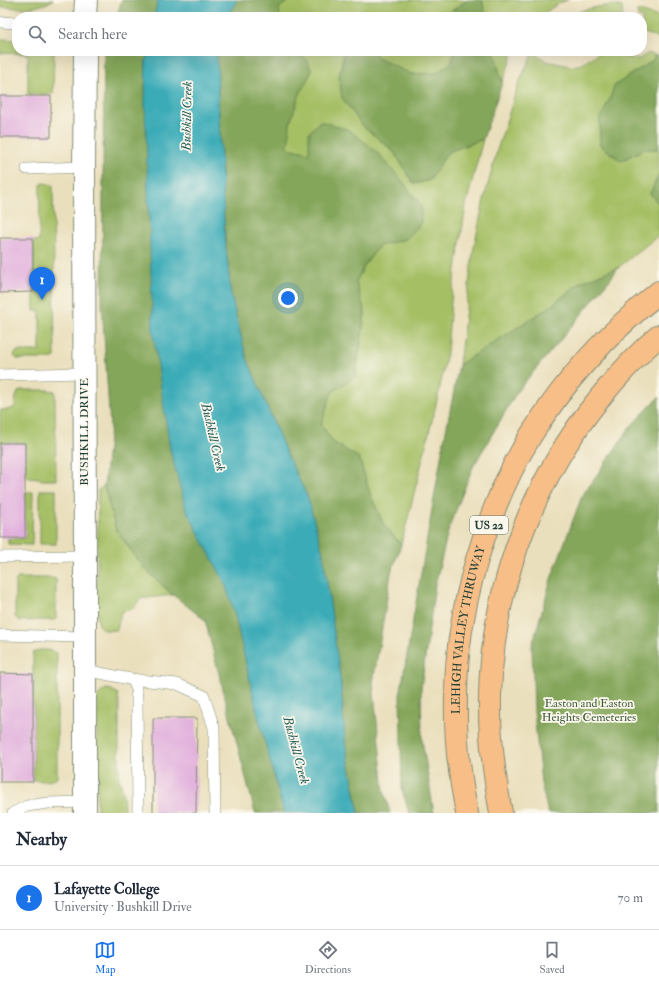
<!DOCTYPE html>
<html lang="en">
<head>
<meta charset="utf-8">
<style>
  :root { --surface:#fff; --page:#f6f6f7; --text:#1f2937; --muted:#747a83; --line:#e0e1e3; --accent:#1a73e8 }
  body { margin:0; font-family:"IM FELL Double Pica",serif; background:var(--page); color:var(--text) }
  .you { position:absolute; left:288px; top:298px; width:14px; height:14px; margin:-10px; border:3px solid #fff; border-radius:50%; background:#1a73e8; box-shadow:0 0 0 6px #1a73e833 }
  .badge { display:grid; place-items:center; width:26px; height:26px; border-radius:50%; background:var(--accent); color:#fff; font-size:13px; font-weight:700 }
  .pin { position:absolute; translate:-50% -33px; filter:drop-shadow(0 1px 2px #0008) }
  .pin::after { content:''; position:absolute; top:21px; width:14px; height:12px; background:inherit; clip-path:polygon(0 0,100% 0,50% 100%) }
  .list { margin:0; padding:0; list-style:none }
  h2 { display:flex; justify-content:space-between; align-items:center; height:52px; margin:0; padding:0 16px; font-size:17px }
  h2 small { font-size:13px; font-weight:400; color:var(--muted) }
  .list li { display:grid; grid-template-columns:26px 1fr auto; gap:12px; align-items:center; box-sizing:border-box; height:64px; padding:0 16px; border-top:1px solid var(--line) }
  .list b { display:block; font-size:15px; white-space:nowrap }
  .list p { margin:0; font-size:13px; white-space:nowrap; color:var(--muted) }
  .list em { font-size:13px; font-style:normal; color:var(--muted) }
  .icon { flex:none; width:22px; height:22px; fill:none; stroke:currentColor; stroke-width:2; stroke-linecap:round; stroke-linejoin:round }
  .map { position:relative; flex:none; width:659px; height:813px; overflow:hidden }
  .search { position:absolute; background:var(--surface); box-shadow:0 4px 16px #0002; left:12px; right:12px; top:12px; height:44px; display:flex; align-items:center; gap:10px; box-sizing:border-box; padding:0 14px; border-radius:16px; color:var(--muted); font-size:15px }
  .sheet { height:116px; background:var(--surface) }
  nav { display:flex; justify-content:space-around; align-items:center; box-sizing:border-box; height:56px; border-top:1px solid var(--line); background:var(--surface); font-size:11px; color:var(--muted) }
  nav a { display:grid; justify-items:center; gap:2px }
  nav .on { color:var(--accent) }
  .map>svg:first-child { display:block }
  .green { fill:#a5bf65; stroke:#627e4c }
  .forest { fill:#84a65a; stroke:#527247 }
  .water { fill:#3babb7; stroke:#2d7476 }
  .building { fill:#e1afdd }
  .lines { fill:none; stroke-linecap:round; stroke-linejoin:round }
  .service-casing { stroke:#848e78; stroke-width:12 }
  .tertiary-casing { stroke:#848e78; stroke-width:24 }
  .motorway-casing { stroke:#848e78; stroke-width:24 }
  .service { stroke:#fff; stroke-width:11 }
  .tertiary { stroke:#fff; stroke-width:22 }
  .motorway { stroke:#f7be87; stroke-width:22 }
  .labels { text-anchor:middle; stroke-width:3.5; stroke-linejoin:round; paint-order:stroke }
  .shield { fill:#fbf7ec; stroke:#61756b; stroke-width:1 }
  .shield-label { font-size:11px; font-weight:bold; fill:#1f3d34 }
  .street-label { font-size:12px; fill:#1f3d34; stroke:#fbf7ec }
  .park-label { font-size:12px; fill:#405e40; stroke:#fbf7ec }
  .water-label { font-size:13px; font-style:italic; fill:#275e5b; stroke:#fbf7ec }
</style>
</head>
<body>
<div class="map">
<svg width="659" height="813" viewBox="0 0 659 813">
  <rect width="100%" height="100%" fill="#fbf7ec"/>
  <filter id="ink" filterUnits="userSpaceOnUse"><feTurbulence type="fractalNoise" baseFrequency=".025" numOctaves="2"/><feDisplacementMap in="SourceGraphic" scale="8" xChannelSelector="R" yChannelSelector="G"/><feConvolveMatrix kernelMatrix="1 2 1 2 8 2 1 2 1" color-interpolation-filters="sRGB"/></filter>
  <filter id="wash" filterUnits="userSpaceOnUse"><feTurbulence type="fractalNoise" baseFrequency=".012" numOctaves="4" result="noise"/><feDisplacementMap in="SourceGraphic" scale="16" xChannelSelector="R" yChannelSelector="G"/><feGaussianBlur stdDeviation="0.9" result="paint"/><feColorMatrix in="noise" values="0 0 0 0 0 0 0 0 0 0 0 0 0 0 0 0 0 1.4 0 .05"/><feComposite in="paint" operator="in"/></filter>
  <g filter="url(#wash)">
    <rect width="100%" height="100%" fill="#eadfbc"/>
    <!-- green -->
    <g class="green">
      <path d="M0,0H53C37,10 18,8 0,7Z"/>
      <polygon points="290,0 467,0 443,17 280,17 278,8"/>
      <polygon points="482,0 568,0 559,3 539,17 486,17"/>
      <path d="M613,5L622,7L623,17H566C583,9 595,7 613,5Z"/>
      <polygon points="637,10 659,17 659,39 642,32 642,17 638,17"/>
      <polygon points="3,39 17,40 17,51 54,51 53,94 28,94 28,54 0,53 0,40"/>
      <polygon points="295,51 350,51 343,55 339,77 342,98 362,125 394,152 414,184 430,180 448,152 483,139 466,205 451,301 447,352 439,392 421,466 401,545 384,525 370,494 359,458 333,442 321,425 332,392 355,376 359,354 365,313 356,282 364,266 379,246 406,239 421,224 421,206 403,182 377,152 309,153 288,148 290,123 300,93 311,73 306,59"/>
      <polygon points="374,51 454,51 453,62 437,73 411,74 377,58"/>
      <polygon points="494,51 514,51 502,83"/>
      <polygon points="602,51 612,51 625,57 639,59 648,53 655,55 653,60 614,86 610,99 600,118 600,145 621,161 644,149 659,149 659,174 650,194 659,204 659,235 619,267 581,282 551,306 504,336 459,365 473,252 484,199 498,147 518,85 533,52 547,61 570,66 582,64"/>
      <polygon points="43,183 53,185 55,357 50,359 17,359 15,357 14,354 17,351 40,351 40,311 34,311 33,241 39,241 40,187 41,185"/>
      <path d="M20,390H47L55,391L56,480H41L39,478L25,477V443H0V410C25,410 9,402 20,390Z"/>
      <path d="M104,486L116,530L144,568L173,595L140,599L134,608L121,612L117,630C100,631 99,630 97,613L98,490Z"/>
      <rect x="40" y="490" width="16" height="54"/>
      <polygon points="25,492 33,492 32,545 8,544 8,538 25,538"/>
      <polygon points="18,578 52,578 56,579 56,619 53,620 19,621 15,617 15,583 16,580"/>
      <path d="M39,650H48L57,653V778C50,782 41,781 33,780V653Z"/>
      <path d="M107,689L112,690L118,694L119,702V779L123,792L124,813H97V699C99,693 101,691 107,689Z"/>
    </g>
    <!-- forest -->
    <g class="forest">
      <polygon points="122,0 158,0 154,17 116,17"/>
      <polygon points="237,0 290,0 279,8 280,17 227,17 228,14 236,2"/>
      <polygon points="467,0 482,0 486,17 443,17"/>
      <polygon points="104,51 148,51 146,61 145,103 166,421 170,449 186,509 225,583 234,611 258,716 284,813 255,813 205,620 173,595 144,568 116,530 104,486 110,427 102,305"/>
      <polygon points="217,51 295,51 306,59 311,69 311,73 300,93 290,123 288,148 309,153 309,133 320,121 349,130 377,152 403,182 421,206 421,224 406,239 379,246 364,266 356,282 365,313 359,354 355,377 332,392 321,425 333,442 359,458 370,494 384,525 401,545 391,573 373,683 384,791 390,813 359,813 345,742 341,684 331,610 323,554 308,498 288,457 246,356 231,295 225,237 218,95"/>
      <polygon points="350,51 374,51 378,58 411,74 437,73 452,62 454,51 494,51 502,83 483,139 448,152 430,180 414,184 394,152 362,125 342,98 339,77 344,55"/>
      <polygon points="655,55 659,56 659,149 644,149 621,161 600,145 600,118 610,99 614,86 653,60"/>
      <polygon points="659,174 659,204 650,194"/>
      <polygon points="619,267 611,278 568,331 518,390 473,467 449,528 435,585 421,688 422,739 434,813 409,813 402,789 400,695 443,446 459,365 504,336 551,306 581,282"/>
      <polygon points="659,397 659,813 548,813 541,783 534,711 532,646 551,579 582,496 631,426"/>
    </g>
    <!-- water -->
    <g class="water">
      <polygon points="158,0 237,0 236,2 228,14 227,17 154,17"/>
      <polygon points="148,51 217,51 218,95 225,237 231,295 246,356 288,457 308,498 323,554 331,610 341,684 345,742 359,813 284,813 258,716 234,611 225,583 186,509 170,449 153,331 145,103 146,61"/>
    </g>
    <g id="blocks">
      <!-- building -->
      <g class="building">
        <rect x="0" y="96" width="51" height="41"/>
        <polygon points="0,238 33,238 33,292 0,293"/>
        <rect x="0" y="443" width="25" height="95"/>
        <polygon points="0,673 33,674 33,782 0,782"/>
        <polygon points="153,718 197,718 196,813 153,813"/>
      </g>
    </g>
  </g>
  <g filter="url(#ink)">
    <use href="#blocks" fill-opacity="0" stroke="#848e78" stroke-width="1"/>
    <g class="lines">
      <!-- service casing -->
      <g class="service-casing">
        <g id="service">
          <polyline points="0,22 17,23"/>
          <polyline points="27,169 84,167"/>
          <polyline points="0,375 84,373"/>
          <polyline points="0,557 85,556"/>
          <polyline points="0,635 84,637"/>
          <polyline points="85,670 130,679 177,684 204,696 214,728 215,813"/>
          <polyline points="130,679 135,683 137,698 138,813"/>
          <polyline points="13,813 27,806 48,803 85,802"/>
        </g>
      </g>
      <!-- tertiary casing -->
      <g class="tertiary-casing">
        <g id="tertiary">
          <polyline points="85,17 86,0"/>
          <polyline points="85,813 85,579 84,167 85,51"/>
        </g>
      </g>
      <!-- motorway casing -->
      <g class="motorway-casing">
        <g id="motorway">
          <path id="s1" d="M467,813C459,775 455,735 456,696C456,609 486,509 531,435C565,380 609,332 659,292"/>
          <path d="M501,813C494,775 489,735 490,696C492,580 538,467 614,381C628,365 643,349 659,336"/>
        </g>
      </g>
      <!-- service -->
      <use href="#service" class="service"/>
      <!-- tertiary -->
      <use href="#tertiary" class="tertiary"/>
      <!-- motorway -->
      <use href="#motorway" class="motorway"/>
    </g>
  </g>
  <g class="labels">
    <!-- shield labels -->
    <rect class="shield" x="470" y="516" width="38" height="18" rx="3"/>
    <g class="shield-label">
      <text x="489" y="529">US 22</text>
    </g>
    <!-- street labels -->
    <g class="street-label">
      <text transform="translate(84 432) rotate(-90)" y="4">BUSHKILL DRIVE</text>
      <text dy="4" stroke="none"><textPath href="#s1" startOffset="185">LEHIGH VALLEY THRUWAY</textPath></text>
    </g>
    <!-- park labels -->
    <g class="park-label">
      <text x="589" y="707">Easton and Easton<tspan x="589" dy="14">Heights Cemeteries</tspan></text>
    </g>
    <!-- water labels -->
    <g class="water-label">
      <text transform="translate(186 116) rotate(-89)" y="5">Bushkill Creek</text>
      <text transform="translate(214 437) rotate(77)" y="5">Bushkill Creek</text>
      <text transform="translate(297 750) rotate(75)" y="5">Bushkill Creek</text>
    </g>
  </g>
</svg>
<div class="you"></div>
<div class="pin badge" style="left:42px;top:300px">1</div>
<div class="search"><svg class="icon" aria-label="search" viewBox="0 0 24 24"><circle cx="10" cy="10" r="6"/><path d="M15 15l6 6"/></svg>Search here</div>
</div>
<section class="sheet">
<h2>Nearby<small></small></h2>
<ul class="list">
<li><span class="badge">1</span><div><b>Lafayette College</b><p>University · Bushkill Drive</p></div><em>70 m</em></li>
</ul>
</section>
<nav>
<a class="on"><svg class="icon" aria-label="map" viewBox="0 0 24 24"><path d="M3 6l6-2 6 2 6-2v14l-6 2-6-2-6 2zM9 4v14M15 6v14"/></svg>Map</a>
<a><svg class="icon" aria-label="directions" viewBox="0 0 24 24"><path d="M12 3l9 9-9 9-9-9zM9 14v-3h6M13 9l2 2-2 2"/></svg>Directions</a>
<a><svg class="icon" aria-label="saved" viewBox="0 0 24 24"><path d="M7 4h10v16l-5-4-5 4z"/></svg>Saved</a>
</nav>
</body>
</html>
